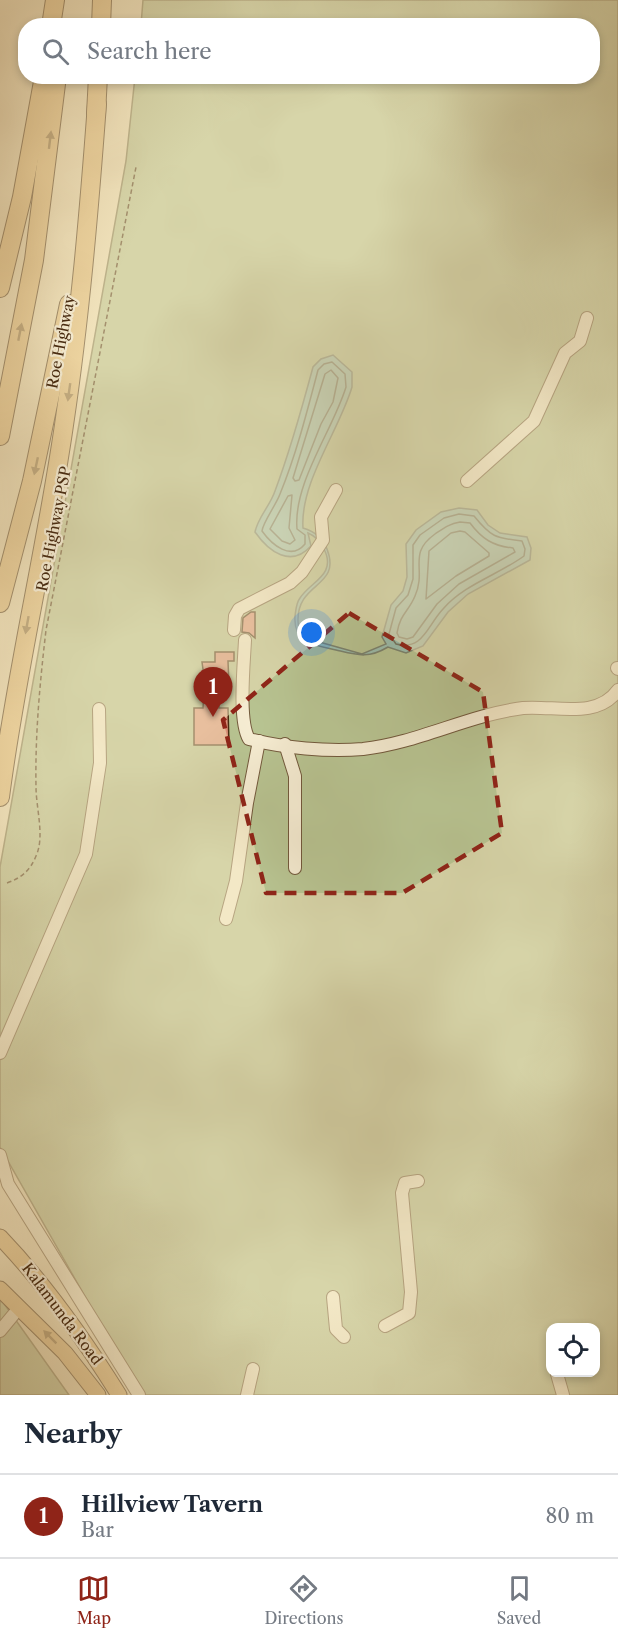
<!DOCTYPE html>
<html lang="en">
<head>
<meta charset="utf-8">
<style>
  :root { --surface:#fff; --page:#f2f2f3; --text:#1f2937; --muted:#747a83; --line:#e0e1e3; --accent:#8f2418 }
  body { margin:0; font-family:"Libre Caslon Text",serif; background:var(--page); color:var(--text) }
  .controls { position:absolute; right:18px; bottom:18px; display:grid; overflow:hidden; border-radius:12px; box-shadow:0 3px 9px #0003 }
  .controls button { width:54px; height:54px; display:grid; place-items:center; padding:0; border:0; border-bottom:2px solid var(--line); background:var(--surface); color:var(--text); font:30px sans-serif }
  .you { position:absolute; left:312px; top:633px; width:21px; height:21px; margin:-15px; border:4px solid #fff; border-radius:50%; background:#1a73e8; box-shadow:0 0 0 9px #1a73e833 }
  .badge { display:grid; place-items:center; width:39px; height:39px; border-radius:50%; background:var(--accent); color:#fff; font-size:20px; font-weight:700 }
  .pin { position:absolute; translate:-50% -50px; filter:drop-shadow(0 2px 3px #0008) }
  .pin::after { content:''; position:absolute; top:32px; width:21px; height:18px; background:inherit; clip-path:polygon(0 0,100% 0,50% 100%) }
  .list { margin:0; padding:0; list-style:none }
  h2 { display:flex; justify-content:space-between; align-items:center; height:78px; margin:0; padding:0 24px; font-size:26px }
  h2 small { font-size:20px; font-weight:400; color:var(--muted) }
  .list li { display:grid; grid-template-columns:39px 1fr auto; gap:18px; align-items:center; box-sizing:border-box; height:84px; padding:0 24px; border-top:2px solid var(--line) }
  .list b { display:block; font-size:22px; white-space:nowrap }
  .list p { margin:0; font-size:20px; white-space:nowrap; color:var(--muted) }
  .list em { font-size:20px; font-style:normal; color:var(--muted) }
  .icon { flex:none; width:33px; height:33px; fill:none; stroke:currentColor; stroke-width:2; stroke-linecap:round; stroke-linejoin:round }
  .map { position:relative; flex:none; width:618px; height:1395px; overflow:hidden }
  .search { position:absolute; background:var(--surface); box-shadow:0 3px 9px #0003; left:18px; right:18px; top:18px; height:66px; display:flex; align-items:center; gap:15px; box-sizing:border-box; padding:0 21px; border-radius:24px; color:var(--muted); font-size:22px }
  .sheet { height:162px; background:var(--surface) }
  nav { display:flex; justify-content:space-around; align-items:center; box-sizing:border-box; height:84px; border-top:2px solid var(--line); background:var(--surface); font-size:16px; color:var(--muted) }
  nav a { display:grid; justify-items:center; gap:3px }
  nav .on { color:var(--accent) }
  .map>svg:first-child { display:block }
  .green { fill:#b8c492; stroke:#807852; stroke-width:1.5; fill-rule:evenodd }
  .water { fill:#9bbeae; stroke:#7a836f; stroke-width:1.5 }
  .lines { fill:none; stroke-linecap:round; stroke-linejoin:round }
  .shore { stroke:#727460; stroke-width:1.5 }
  .building { fill:#dd927b; stroke:#482b11; stroke-width:1.5 }
  .minor-casing { stroke:#72593c; stroke-width:14 }
  .major-casing { stroke:#482b11; stroke-width:17 }
  .highway-casing { stroke:#482b11; stroke-width:20 }
  .path { stroke:#482b11; stroke-width:1.5; stroke-dasharray:4.5 3; stroke-linecap:butt }
  .minor { stroke:#f6edd3; stroke-width:12 }
  .major { stroke:#e8c27e; stroke-width:15 }
  .highway { stroke:#e8c27e; stroke-width:18 }
  .oneway { fill:#906f42 }
  .marked { fill:none; stroke:#8f2418; stroke-width:4.5; stroke-dasharray:12 8; stroke-linejoin:round }
  .labels { text-anchor:middle; stroke-width:4.5; stroke-linejoin:round; paint-order:stroke }
  .street-label { font-size:15px; fill:#482b11; stroke:#f6edd3 }
</style>
</head>
<body>
<div class="map">
<svg width="618" height="1395" viewBox="0 0 618 1395">
  <rect width="100%" height="100%" fill="#f1e3bc"/>
  <filter id="stains"><feTurbulence type="fractalNoise" baseFrequency=".00333" numOctaves="4"/><feColorMatrix values="0 0 0 0 .2 0 0 0 0 .09 0 0 0 0 .02 0 0 0 .5 -.17"/></filter>
  <radialGradient id="worn" r=".72"><stop offset=".6" stop-color="#630" stop-opacity="0"/><stop offset="1" stop-color="#630" stop-opacity=".3"/></radialGradient>
  <!-- green -->
  <g class="green">
    <path d="M143,0H618V1395H141L0,1147V867L126,161L135,77L592,76V26L141,25ZM550,1328H596V1372H550Z"/>
    <polygon points="0,1298 69,1395 0,1395"/>
  </g>
  <!-- water -->
  <path class="water" d="M333,355L352,372V387C339,431 300,482 303,528C313,531 323,538 327,549C342,588 297,581 298,621C298,628 300,633 305,638L362,654L386,644L382,637L391,605L403,591L407,577L406,544L416,530L441,512L459,508L477,510L488,525L500,533L527,537L531,548L530,560L468,594L448,612L423,646L406,653L388,647C368,659 357,655 336,650C314,645 293,643 295,616C296,610 296,603 300,598C311,581 337,575 324,549C321,542 315,536 308,533L311,546C291,568 269,552 255,532C258,517 270,506 275,491C290,451 302,408 313,367L321,359Z"/>
  <g class="lines">
    <!-- shore -->
    <g class="shore">
      <path d="M332,362L345,374L346,387C333,430 293,483 297,529L305,535V544C291,561 272,545 262,531C263,522 276,505 280,494C296,455 307,412 318,370L324,364Z"/>
      <polygon points="331,370 338,378 333,402 321,424 299,480 295,481 293,478 325,374"/>
      <polygon points="292,495 289,528 295,540 290,544 282,541 270,529 288,496"/>
      <path d="M459,514L474,516C491,537 495,538 522,541L525,549L524,556C498,575 465,584 443,609C427,626 423,651 396,644L389,634L396,608L408,595L413,579V545L420,535L444,518Z"/>
      <path d="M460,522L470,523C482,539 493,546 513,548L515,552L459,584L437,604L413,637L407,639L399,637L397,633C400,614 409,611 415,596C427,569 407,554 435,534C444,528 449,524 460,522Z"/>
      <polygon points="460,531 465,532 489,553 489,556 456,576 426,599 429,551 451,533"/>
    </g>
  </g>
  <!-- building -->
  <g class="building">
    <polygon points="251,612 255,612 255,638 249,633 242,632 243,618"/>
    <polygon points="215,652 234,652 234,661 228,661 229,686 219,686 219,708 228,708 229,745 194,745 194,708 203,708 204,691 206,691 202,662 215,662"/>
  </g>
  <g class="lines">
    <!-- minor casing -->
    <g class="minor-casing">
      <g id="minor">
        <polyline points="467,481 534,421 565,353 580,341 587,318"/>
        <polyline points="234,630 235,616 239,609 290,583 302,572 323,540 321,517 336,490"/>
        <path d="M245,640C244,663 238,721 249,739C283,748 328,752 363,749C418,743 468,715 523,708C554,705 597,720 618,690"/>
        <polyline points="617,668 618,669"/>
        <polyline points="285,744 295,776 295,868"/>
        <polyline points="226,919 236,881 247,803 259,741"/>
        <polyline points="0,1053 86,854 100,763 99,709"/>
        <polyline points="0,1155 8,1184 139,1395"/>
        <polyline points="333,1297 336,1329 344,1337"/>
        <polyline points="385,1326 409,1313 411,1292 402,1193 405,1183 418,1181"/>
        <polyline points="0,1331 19,1308"/>
        <polyline points="557,1374 563,1395"/>
        <polyline points="247,1395 253,1369"/>
      </g>
    </g>
    <!-- major casing -->
    <g class="major-casing">
      <g id="major">
        <path d="M0,1237C46,1285 84,1339 119,1395"/>
        <polyline points="0,1289 65,1353 98,1395"/>
      </g>
    </g>
    <!-- highway casing -->
    <g class="highway-casing">
      <g id="highway">
        <polyline points="51,26 55,0"/>
        <polyline points="101,26 102,0"/>
        <polyline points="96,114 98,76"/>
        <polyline points="0,288 22,197 44,76"/>
        <polyline points="0,436 34,260 57,76"/>
        <polyline points="0,603 32,481 69,304"/>
        <path d="M0,797C16,672 46,550 64,425C80,318 89,211 97,104"/>
      </g>
    </g>
    <!-- path -->
    <path class="path" d="M7,883C21,878 30,871 36,856C45,837 36,808 36,787C35,734 40,682 46,630L136,167"/>
    <!-- minor -->
    <use href="#minor" class="minor"/>
    <!-- major -->
    <use href="#major" class="major"/>
    <!-- highway -->
    <use href="#highway" class="highway"/>
  </g>
  <!-- one-way arrows -->
  <defs><path id="oneway-solid" d="M-6-.8H1V-3.2L6.5 0L1 3.2V.8H-6Z" transform="scale(1.5)"/></defs>
  <g class="oneway">
    <use href="#oneway-solid" transform="translate(50 140) rotate(-83)"/>
    <use href="#oneway-solid" transform="translate(20 332) rotate(-79)"/>
    <use href="#oneway-solid" transform="translate(69 392) rotate(98)"/>
    <use href="#oneway-solid" transform="translate(36 466) rotate(102)"/>
    <use href="#oneway-solid" transform="translate(27 625) rotate(100)"/>
    <use href="#oneway-solid" transform="translate(50 1337) rotate(-135)"/>
  </g>
  <!-- marked area -->
  <path d="M0 0H618V1395H0ZM349,613L483,692L502,833L402,893H266L223,720Z" fill="#f1e3bc" fill-opacity=".55" fill-rule="evenodd"/>
  <path class="marked" d="M349,613L483,692L502,833L402,893H266L223,720Z"/>
  <g class="labels">
    <!-- street labels -->
    <g class="street-label">
      <text transform="translate(61 342) rotate(-79)" y="5">Roe Highway</text>
      <text transform="translate(54 529) rotate(-79)" y="5">Roe Highway PSP</text>
      <text transform="translate(62 1314) rotate(53)" y="5">Kalamunda Road</text>
    </g>
  </g>
  <rect width="100%" height="100%" filter="url(#stains)"/>
  <rect width="100%" height="100%" fill="url(#worn)"/>
</svg>
<div class="controls">
<button><svg class="icon" aria-label="locate" viewBox="0 0 24 24"><circle cx="12" cy="12" r="6"/><path d="M12 2v4M12 18v4M2 12h4M18 12h4"/></svg></button>
</div>
<div class="you"></div>
<div class="pin badge" style="left:213px;top:717px">1</div>
<div class="search"><svg class="icon" aria-label="search" viewBox="0 0 24 24"><circle cx="10" cy="10" r="6"/><path d="M15 15l6 6"/></svg>Search here</div>
</div>
<section class="sheet">
<h2>Nearby<small></small></h2>
<ul class="list">
<li><span class="badge">1</span><div><b>Hillview Tavern</b><p>Bar</p></div><em>80 m</em></li>
</ul>
</section>
<nav>
<a class="on"><svg class="icon" aria-label="map" viewBox="0 0 24 24"><path d="M3 6l6-2 6 2 6-2v14l-6 2-6-2-6 2zM9 4v14M15 6v14"/></svg>Map</a>
<a><svg class="icon" aria-label="directions" viewBox="0 0 24 24"><path d="M12 3l9 9-9 9-9-9zM9 14v-3h6M13 9l2 2-2 2"/></svg>Directions</a>
<a><svg class="icon" aria-label="saved" viewBox="0 0 24 24"><path d="M7 4h10v16l-5-4-5 4z"/></svg>Saved</a>
</nav>
</body>
</html>
